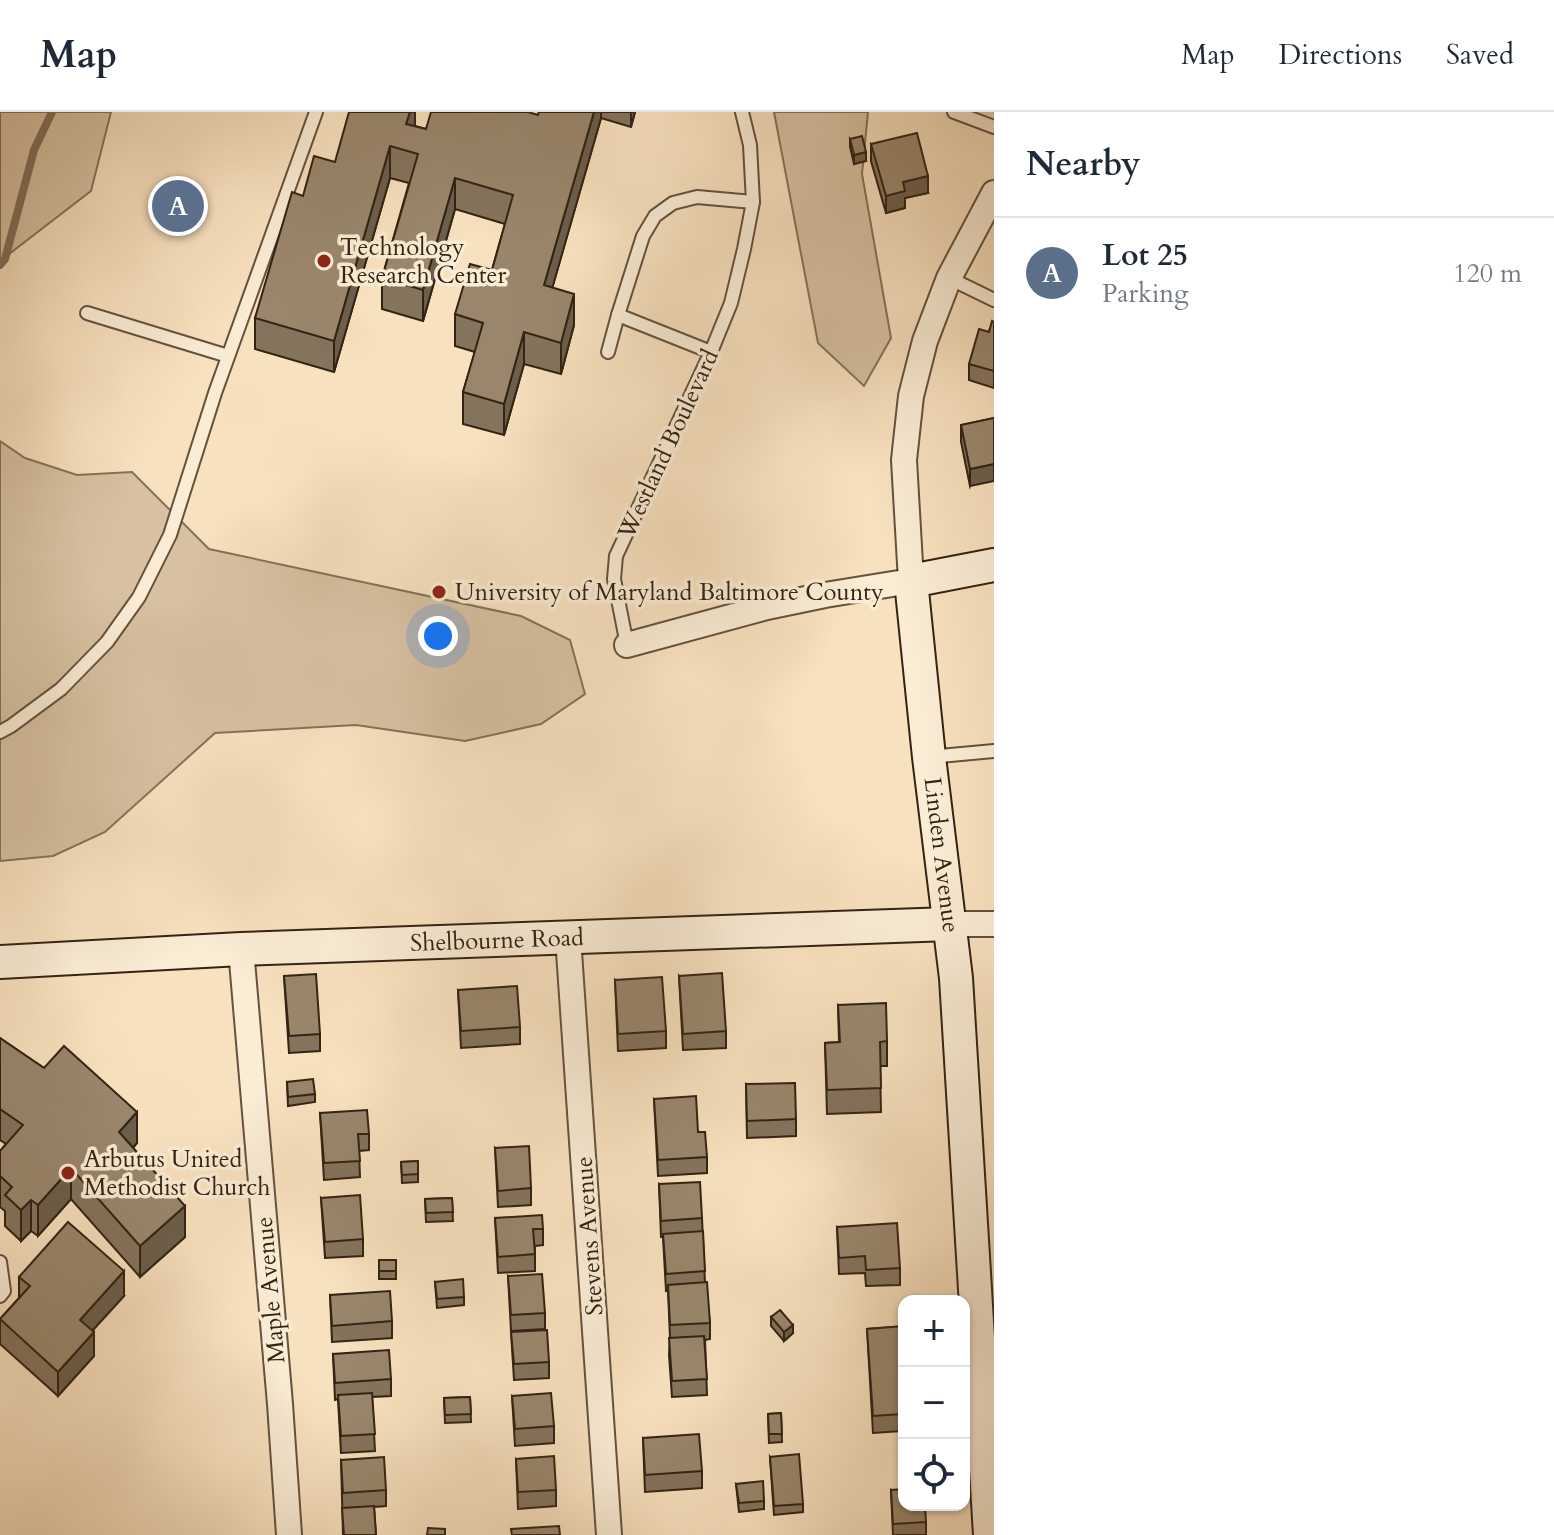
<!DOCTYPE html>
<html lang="en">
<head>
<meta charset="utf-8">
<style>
  :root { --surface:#fff; --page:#f2f2f3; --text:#1f2937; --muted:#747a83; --line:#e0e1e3; --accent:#d93025 }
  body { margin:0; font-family:Cardo,serif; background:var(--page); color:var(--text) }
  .controls { position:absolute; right:24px; bottom:24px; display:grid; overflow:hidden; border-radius:16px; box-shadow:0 2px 6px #0004 }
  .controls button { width:72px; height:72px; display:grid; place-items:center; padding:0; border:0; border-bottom:2px solid var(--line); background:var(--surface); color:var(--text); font:40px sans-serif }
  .you { position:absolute; left:438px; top:524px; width:28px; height:28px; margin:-20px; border:6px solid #fff; border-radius:50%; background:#1a73e8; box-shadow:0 0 0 12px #1a73e833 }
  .badge { display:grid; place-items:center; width:52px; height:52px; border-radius:50%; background:var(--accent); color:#fff; font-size:26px; font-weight:700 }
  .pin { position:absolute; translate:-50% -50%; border:4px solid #fff; box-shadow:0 2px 8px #0006 }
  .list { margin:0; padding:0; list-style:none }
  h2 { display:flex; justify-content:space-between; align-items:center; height:104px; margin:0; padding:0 32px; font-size:34px }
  h2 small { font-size:26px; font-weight:400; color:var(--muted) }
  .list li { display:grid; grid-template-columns:52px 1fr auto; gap:24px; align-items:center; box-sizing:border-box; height:112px; padding:0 32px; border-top:2px solid var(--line) }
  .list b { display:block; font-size:30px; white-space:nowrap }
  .list p { margin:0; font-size:26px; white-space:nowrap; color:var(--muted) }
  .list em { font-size:26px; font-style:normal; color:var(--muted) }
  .icon { flex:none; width:44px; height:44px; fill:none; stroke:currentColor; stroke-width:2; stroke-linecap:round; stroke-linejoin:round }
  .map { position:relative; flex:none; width:994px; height:1423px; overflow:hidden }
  header { display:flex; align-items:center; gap:48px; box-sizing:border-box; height:112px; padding:0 40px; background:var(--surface); border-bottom:2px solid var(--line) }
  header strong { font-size:38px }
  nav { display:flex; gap:44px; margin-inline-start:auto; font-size:28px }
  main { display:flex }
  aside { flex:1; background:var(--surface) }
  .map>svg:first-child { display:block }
  .green { fill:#d7c1a2; stroke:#85725a; stroke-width:2 }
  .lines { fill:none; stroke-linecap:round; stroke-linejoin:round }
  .stream { stroke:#816e57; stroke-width:8 }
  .lane-casing { stroke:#64523e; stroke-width:16 }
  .street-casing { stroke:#64523e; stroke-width:28 }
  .secondary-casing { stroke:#332313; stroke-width:36 }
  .lane { stroke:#faecd5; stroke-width:12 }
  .street { stroke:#faecd5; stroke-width:24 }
  .secondary { stroke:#faecd5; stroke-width:32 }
  .wall { fill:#84735d; stroke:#332313; stroke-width:2 }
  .shaded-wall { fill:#6b5e4c; stroke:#332313; stroke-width:2 }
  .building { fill:#99866c; stroke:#332313; stroke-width:2 }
  .poi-dot { fill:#8f2418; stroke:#faecd5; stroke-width:3 }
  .labels { text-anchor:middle; stroke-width:7; stroke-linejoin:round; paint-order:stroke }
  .poi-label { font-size:24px; fill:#332313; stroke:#faecd5; text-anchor:start }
  .street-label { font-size:24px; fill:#332313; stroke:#faecd5 }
</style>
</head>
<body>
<header>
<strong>Map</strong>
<nav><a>Map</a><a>Directions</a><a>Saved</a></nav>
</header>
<main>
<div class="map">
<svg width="994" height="1423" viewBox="0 0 994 1423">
  <rect width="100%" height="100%" fill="#f8e1bf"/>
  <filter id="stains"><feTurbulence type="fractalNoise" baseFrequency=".0025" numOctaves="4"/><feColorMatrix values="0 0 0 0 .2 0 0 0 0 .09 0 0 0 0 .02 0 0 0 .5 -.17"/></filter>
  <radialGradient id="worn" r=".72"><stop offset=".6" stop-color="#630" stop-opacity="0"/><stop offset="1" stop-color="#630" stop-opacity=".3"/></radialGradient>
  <!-- green -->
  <g class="green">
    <polygon points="0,0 111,0 91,79 0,149"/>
    <polygon points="774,0 868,0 862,62 891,226 864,274 818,231"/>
    <polygon points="0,329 25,346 77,363 132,360 209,437 521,504 570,528 585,582 541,612 465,629 356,613 215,621 105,720 53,744 0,749"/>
  </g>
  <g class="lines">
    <!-- stream -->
    <polyline class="stream" points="0,153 5,147 34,38 52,0"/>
    <!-- lane casing -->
    <g class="lane-casing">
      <g id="lane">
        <polyline points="954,0 994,15"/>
        <polyline points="949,166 994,188"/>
        <polyline points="87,201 228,244"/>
        <polyline points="608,240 618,203"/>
        <polyline points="711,240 618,203 643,124 655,104 673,91 697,85 753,90"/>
        <polyline points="627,533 614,467 616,444 711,240 731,191 744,137 753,90 750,33 742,0"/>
        <polyline points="0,620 11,614 61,577 107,530 139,485 170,423 215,281 316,0"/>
        <polyline points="929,645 994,639"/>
        <polyline points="0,1150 4,1179 0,1184"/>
      </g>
    </g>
    <!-- street casing -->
    <g class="street-casing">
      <g id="street">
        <polyline points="627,533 767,495 825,483 911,469 904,348 911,284 925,229 949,166 994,81"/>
        <polyline points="950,812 994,812"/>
        <polyline points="568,825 609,1423"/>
        <polyline points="241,837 280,1292 289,1423"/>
      </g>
    </g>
    <!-- secondary casing -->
    <g class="secondary-casing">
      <g id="secondary">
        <polyline points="0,850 241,837 950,812"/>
        <polyline points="990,1423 956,866 929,645 911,469 994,453"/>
      </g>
    </g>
    <!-- lane -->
    <use href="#lane" class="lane"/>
    <!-- street -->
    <use href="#street" class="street"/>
    <!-- secondary -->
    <use href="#secondary" class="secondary"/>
  </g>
  <!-- wall -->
  <g class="wall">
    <polygon points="415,0 415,14 426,17 538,3 539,0 635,0 631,15 601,6 552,176 574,213 561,262 524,252 504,323 463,312 463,280 475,240 455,234 455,202 492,158 505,112 455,97 423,209 382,197 382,166 409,71 390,66 334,260 255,237 255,206 303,84 335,50"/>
    <polygon points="850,27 866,49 854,52 850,35"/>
    <polygon points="871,32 928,81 905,86 905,96 886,101 871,49"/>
    <polygon points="994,210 994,276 969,268 969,252"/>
    <polygon points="994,306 970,374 961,330 961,313"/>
    <polygon points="284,864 320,922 320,939 289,941"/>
    <polygon points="679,864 726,919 726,936 683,938"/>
    <polygon points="615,868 666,919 666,936 618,939"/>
    <polygon points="458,878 520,915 520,932 461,936"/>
    <polygon points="838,893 887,929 887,954 880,954 881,1000 827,1002 825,931 839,930"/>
    <polygon points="0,926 44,956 137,1031 133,1036 185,1125 140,1165 71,1087 38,1124 31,1119 21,1129 5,1114 5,1099 0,1095 0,1039 6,1032 0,1028"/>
    <polygon points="287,970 315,982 315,990 288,994"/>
    <polygon points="746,972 796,1007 796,1024 747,1026"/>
    <polygon points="654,987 698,1020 707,1045 707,1061 658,1064"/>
    <polygon points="320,1001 369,1022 369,1038 359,1039 360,1065 324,1068"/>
    <polygon points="495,1036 531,1076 531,1093 498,1095"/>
    <polygon points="418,1049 418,1070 402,1071 401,1050"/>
    <polygon points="659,1072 702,1106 705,1171 710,1211 710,1227 705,1228 707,1283 672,1285 669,1243 670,1226 668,1178 666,1179 663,1125 661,1125"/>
    <polygon points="321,1086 363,1127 363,1144 325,1146"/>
    <polygon points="452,1086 453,1109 426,1110 425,1087"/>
    <polygon points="495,1106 543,1117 543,1133 535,1134 535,1159 498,1161"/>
    <polygon points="837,1115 900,1156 900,1173 866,1174 865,1161 839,1162"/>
    <rect x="379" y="1148" width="17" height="19"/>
    <polygon points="508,1164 545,1201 545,1217 511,1219"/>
    <polygon points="19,1165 124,1184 92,1219 94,1244 58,1284 0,1232 0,1207 19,1186"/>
    <polygon points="435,1170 464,1185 464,1193 437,1196"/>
    <polygon points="330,1183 392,1209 392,1226 332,1230"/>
    <polygon points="771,1205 793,1221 784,1229 771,1214"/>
    <polygon points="904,1214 904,1288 901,1288 902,1319 873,1321 867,1217"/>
    <polygon points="511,1220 549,1250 549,1266 514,1268"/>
    <polygon points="333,1242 391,1267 391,1284 372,1285 375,1339 341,1341 338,1287 335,1288"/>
    <polygon points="512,1284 554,1314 554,1331 515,1334"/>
    <polygon points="470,1285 471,1310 445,1311 444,1286"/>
    <polygon points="781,1301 782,1330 769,1331 768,1302"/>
    <polygon points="643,1326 702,1359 702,1376 645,1380"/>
    <polygon points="770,1345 803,1392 803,1400 774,1403"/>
    <polygon points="516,1347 556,1378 556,1394 518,1397"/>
    <polygon points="341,1348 386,1378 386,1394 374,1395 376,1423 343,1423"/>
    <polygon points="736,1372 764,1389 764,1397 739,1400"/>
    <polygon points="891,1378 926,1410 926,1423 893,1423"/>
  </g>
  <!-- shaded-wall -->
  <g class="shaded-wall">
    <polygon points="410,0 415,0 415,15 406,12"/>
    <polygon points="594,0 601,0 601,6 544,205 544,173"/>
    <polygon points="631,0 635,0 631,15"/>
    <polygon points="390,34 390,66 334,260 334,229"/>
    <polygon points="866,40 866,49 854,52 854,43"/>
    <polygon points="928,64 928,81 905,86 905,96 886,101 886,84 903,70"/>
    <polygon points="455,66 455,97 423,209 423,178"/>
    <polygon points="574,182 574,213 561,262 561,231"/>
    <polygon points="524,220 524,252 504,323 504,292"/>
    <polygon points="994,352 994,369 970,374 970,357"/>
    <polygon points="137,1000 137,1031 119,1051 119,1020"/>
    <polygon points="71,1056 71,1087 38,1124 38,1093"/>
    <polygon points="31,1088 31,1119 21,1129 21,1098"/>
    <polygon points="185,1094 185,1125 140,1165 140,1134"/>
    <polygon points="124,1159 124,1184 80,1232 80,1208"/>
    <polygon points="793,1213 793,1221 784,1229 784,1220"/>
    <polygon points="94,1220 94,1244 58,1284 58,1260"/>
  </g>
  <!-- building -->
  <g class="building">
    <polygon points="349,0 410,0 406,12 426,17 431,0 528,0 538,3 539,0 594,0 544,173 574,182 561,231 524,220 504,292 463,280 483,211 455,202 470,152 492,158 513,83 455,66 423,178 382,166 418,42 390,34 334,229 255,206 292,80 303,84 314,44 335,50"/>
    <polygon points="917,21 928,64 903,70 905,79 886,84 871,32"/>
    <polygon points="862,24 866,40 854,43 850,27"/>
    <polygon points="992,209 994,210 994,259 969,252 979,217 989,220"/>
    <polygon points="994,306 994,352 970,357 961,313"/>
    <polygon points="722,861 726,919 683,922 679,864"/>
    <polygon points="316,862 320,922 289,924 284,864"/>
    <polygon points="662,865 666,919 618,922 615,868"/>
    <polygon points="517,874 520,915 461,919 458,878"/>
    <polygon points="886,891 887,929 880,930 881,976 827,978 825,931 840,930 838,893"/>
    <polygon points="0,926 44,956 64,934 137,1000 119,1020 185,1094 140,1134 71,1056 38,1093 31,1088 21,1098 5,1083 12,1075 0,1064 0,1039 23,1013 0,997"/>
    <polygon points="313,967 315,982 288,985 287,970"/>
    <polygon points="795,971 796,1007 747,1009 746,972"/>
    <polygon points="696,984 698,1020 705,1020 707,1045 658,1048 654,987"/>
    <polygon points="367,998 369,1022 358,1022 360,1049 324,1051 320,1001"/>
    <polygon points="529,1034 531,1076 498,1079 495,1036"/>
    <polygon points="418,1049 418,1062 402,1063 401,1050"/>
    <polygon points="700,1070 702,1106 661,1109 659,1072"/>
    <polygon points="360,1083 363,1127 325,1130 321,1086"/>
    <polygon points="452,1086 453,1100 426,1101 425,1087"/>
    <polygon points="542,1103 543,1117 533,1117 535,1142 498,1145 495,1106"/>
    <polygon points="68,1110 124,1159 80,1208 94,1220 58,1260 0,1207 30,1174 19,1165"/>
    <polygon points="897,1111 900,1156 866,1158 865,1144 839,1146 837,1115"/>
    <polygon points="703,1119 705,1159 666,1162 663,1122"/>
    <rect x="379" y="1148" width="17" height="11"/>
    <polygon points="542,1162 545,1201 511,1203 508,1164"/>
    <polygon points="463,1167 464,1185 437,1187 435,1170"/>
    <polygon points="707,1170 710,1211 670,1213 668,1173"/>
    <polygon points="390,1179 392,1209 332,1214 330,1183"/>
    <polygon points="780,1198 793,1213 784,1220 771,1205"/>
    <polygon points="904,1214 904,1272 900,1272 902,1302 873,1304 867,1217"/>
    <polygon points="547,1218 549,1250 514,1252 511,1220"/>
    <polygon points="704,1224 707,1267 672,1269 669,1226"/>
    <polygon points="389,1238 391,1267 335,1271 333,1242"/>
    <polygon points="372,1281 375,1322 341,1324 338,1283"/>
    <polygon points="551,1281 554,1314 515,1317 512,1284"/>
    <polygon points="470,1285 471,1302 445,1303 444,1286"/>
    <polygon points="781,1301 782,1322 769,1322 768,1302"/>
    <polygon points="699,1322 702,1359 645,1363 643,1326"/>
    <polygon points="799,1342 803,1392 774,1394 770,1345"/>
    <polygon points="554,1344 556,1378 518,1380 516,1347"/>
    <polygon points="384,1345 386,1378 343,1381 341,1348"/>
    <polygon points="763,1369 764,1389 739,1391 736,1372"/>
    <polygon points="904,1377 904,1393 925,1393 926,1410 893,1412 891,1378"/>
    <polygon points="374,1394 376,1423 344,1423 342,1396"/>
    <polygon points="559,1414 560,1423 512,1423 511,1417"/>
    <polygon points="428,1416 445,1417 445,1423 427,1423"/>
  </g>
  <!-- markers -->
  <g class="poi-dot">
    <circle cx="324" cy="149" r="8"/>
    <circle cx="439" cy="480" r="8"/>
    <circle cx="68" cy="1061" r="8"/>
  </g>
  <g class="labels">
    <!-- poi labels -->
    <g class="poi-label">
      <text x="340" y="143">Technology<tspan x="340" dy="28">Research Center</tspan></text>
      <text x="455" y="488">University of Maryland Baltimore County</text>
      <text x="84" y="1055">Arbutus United<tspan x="84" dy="28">Methodist Church</tspan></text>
    </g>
    <!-- street labels -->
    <g class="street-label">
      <text transform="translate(668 332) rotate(-65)" y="8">Westland Boulevard</text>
      <text transform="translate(942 743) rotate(83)" y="8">Linden Avenue</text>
      <text transform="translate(497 828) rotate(-2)" y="8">Shelbourne Road</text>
      <text transform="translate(589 1124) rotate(-94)" y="8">Stevens Avenue</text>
      <text transform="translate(270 1178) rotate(-95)" y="8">Maple Avenue</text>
    </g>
  </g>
  <rect width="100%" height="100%" filter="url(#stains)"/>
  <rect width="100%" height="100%" fill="url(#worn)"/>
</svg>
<div class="controls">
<button>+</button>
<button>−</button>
<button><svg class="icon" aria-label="locate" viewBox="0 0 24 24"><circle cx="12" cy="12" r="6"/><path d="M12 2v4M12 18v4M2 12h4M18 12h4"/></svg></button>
</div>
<div class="you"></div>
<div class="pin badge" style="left:178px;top:94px;background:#5c6f8a">A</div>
</div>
<aside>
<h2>Nearby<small></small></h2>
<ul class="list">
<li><span class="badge" style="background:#5c6f8a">A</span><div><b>Lot 25</b><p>Parking</p></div><em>120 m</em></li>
</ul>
</aside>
</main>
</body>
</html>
